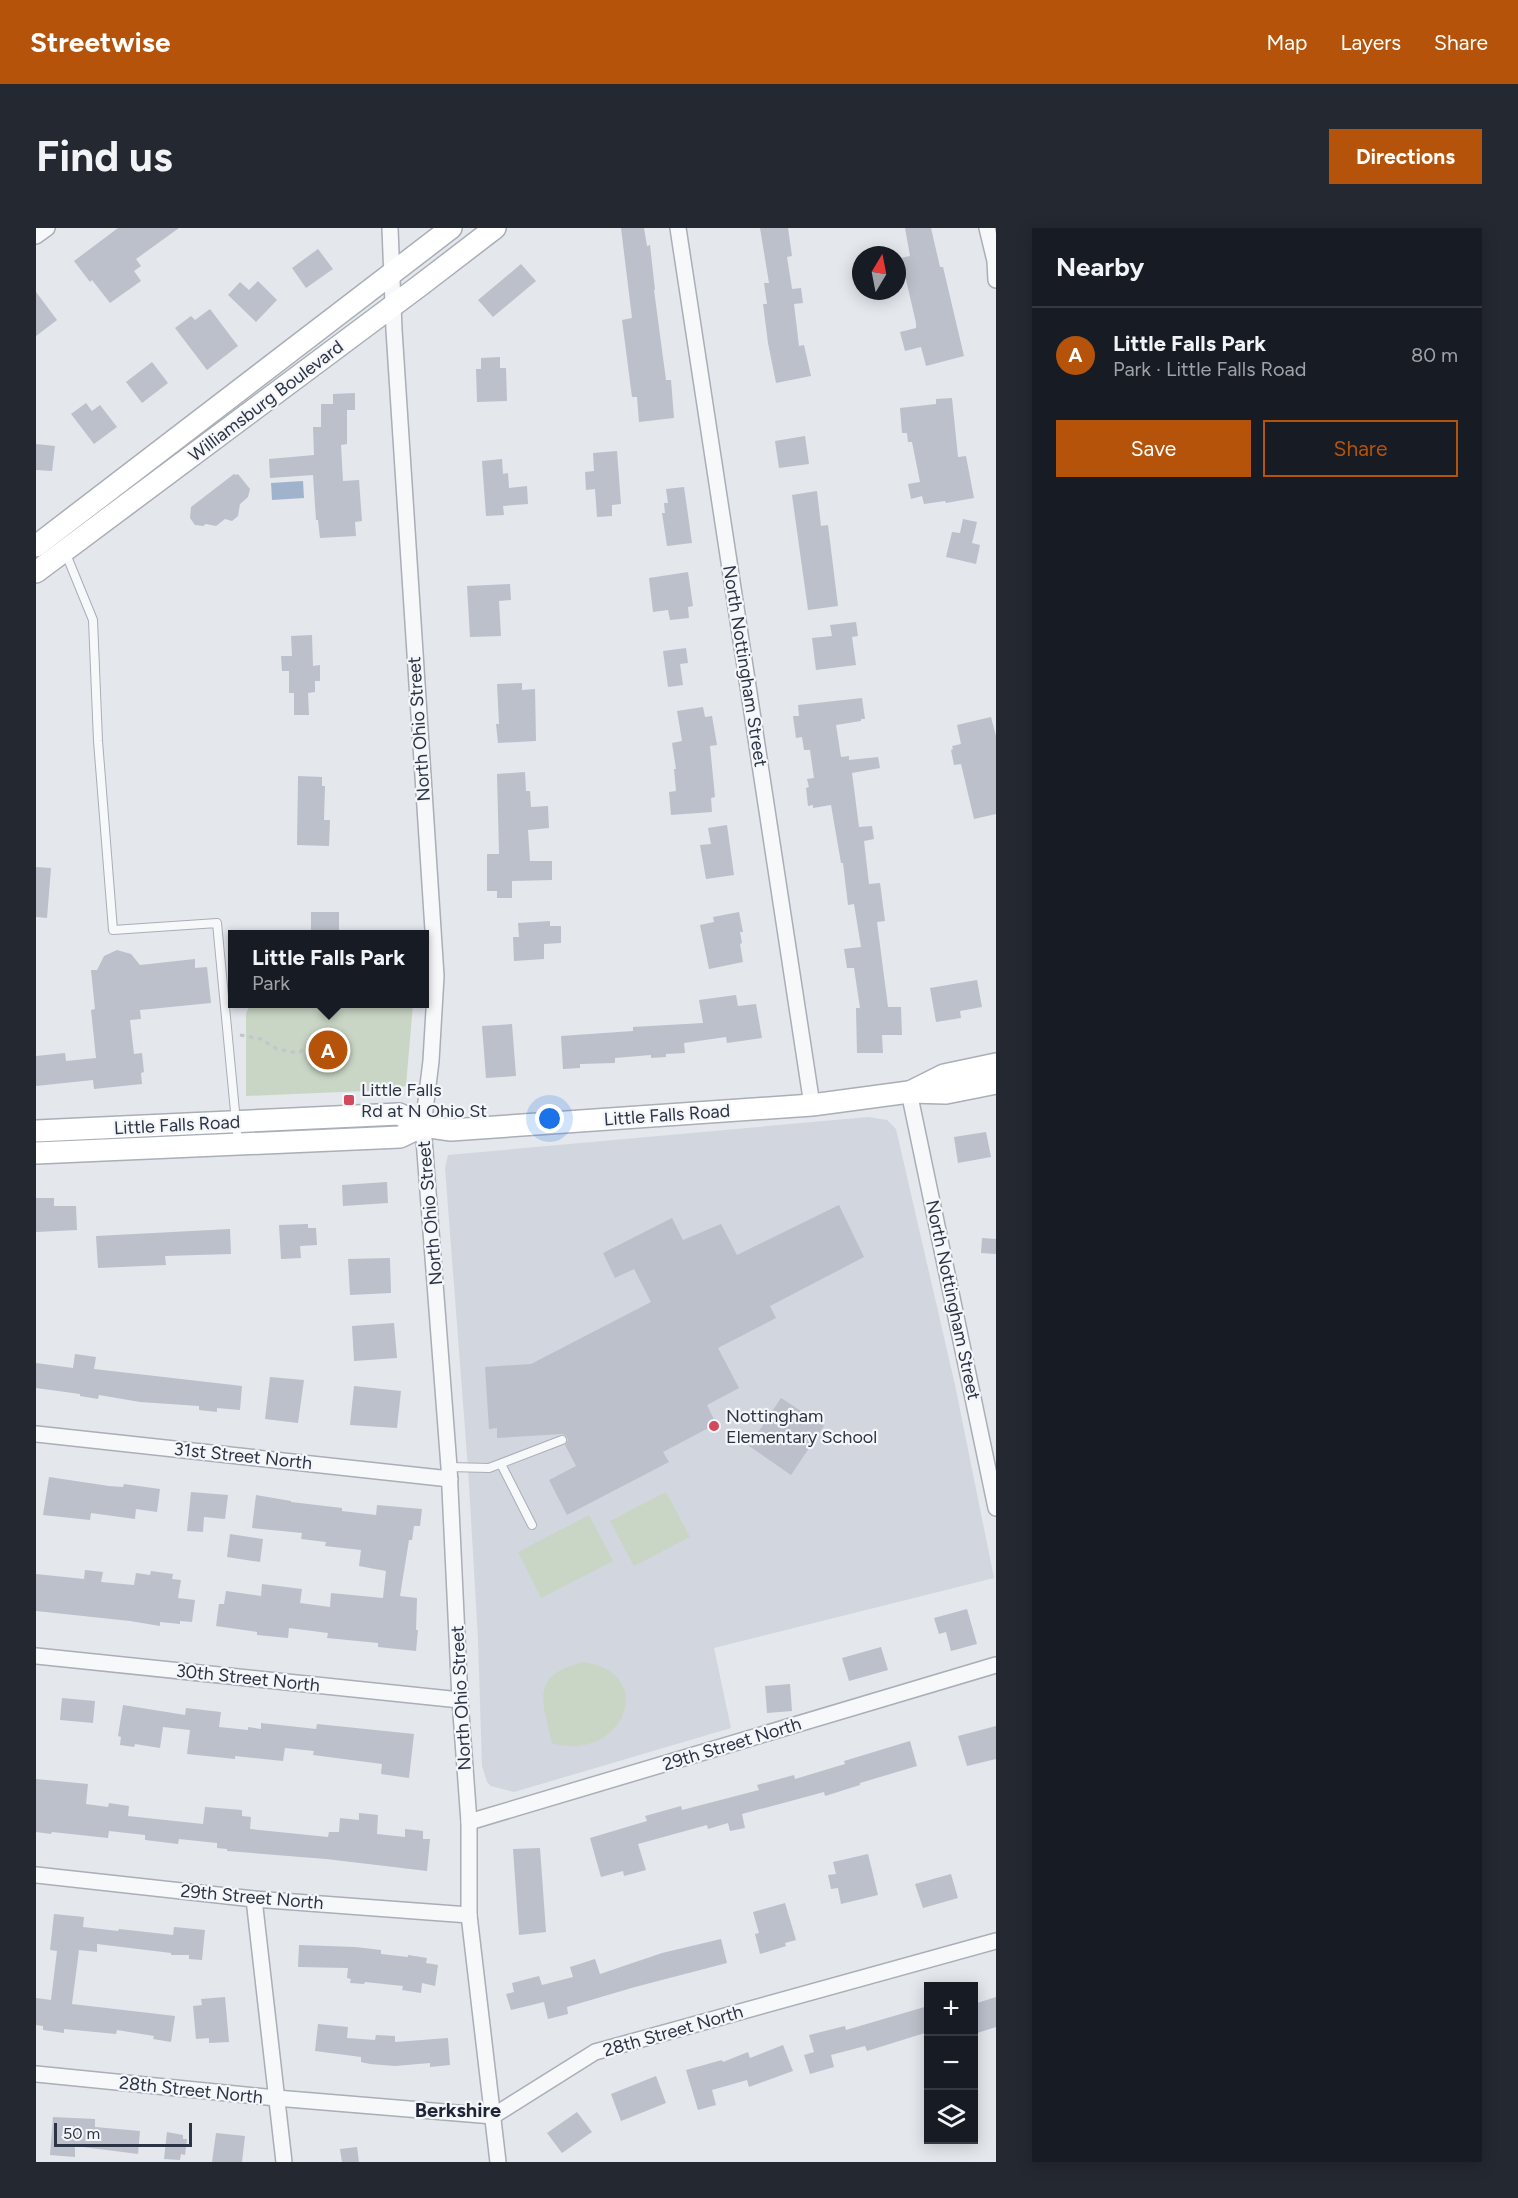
<!DOCTYPE html>
<html lang="en">
<head>
<meta charset="utf-8">
<style>
  :root { --surface:#171b24; --page:#242831; --text:#f1f3f6; --muted:#9ea1a6; --line:#363941; --accent:#b45309 }
  body { margin:0; font-family:Figtree,sans-serif; background:var(--page); color:var(--text) }
  .controls { position:absolute; right:18px; bottom:18px; display:grid; overflow:hidden; border-radius:0px; box-shadow:0 3px 15px #0003 }
  .controls button { width:54px; height:54px; display:grid; place-items:center; padding:0; border:0; border-bottom:2px solid var(--line); background:var(--surface); color:var(--text); font:30px sans-serif }
  .compass { position:absolute; left:816px; top:18px; width:54px; height:54px; border-radius:50%; background:var(--surface); box-shadow:0 3px 15px #0003; rotate:10deg }
  .scale { position:absolute; left:18px; bottom:15px; width:138px; box-sizing:border-box; padding-left:6px; border:3px solid #2b3445; border-top:0; font-size:16px; line-height:21px; white-space:nowrap; color:#2b3445; -webkit-text-stroke:4px #f4f6f9; paint-order:stroke }
  .you { position:absolute; left:514px; top:891px; width:21px; height:21px; margin:-15px; border:4px solid #fff; border-radius:50%; background:#1a73e8; box-shadow:0 0 0 9px #1a73e833 }
  .badge { display:grid; place-items:center; width:39px; height:39px; border-radius:50%; background:var(--accent); color:#fff; font-size:20px; font-weight:700 }
  .pin { position:absolute; translate:-50% -50%; border:3px solid #fff; box-shadow:0 2px 6px #0006 }
  .popup { position:absolute; left:192px; top:702px; width:201px; height:78px; box-sizing:border-box; display:grid; place-content:center; border-radius:0px; background:var(--surface); filter:drop-shadow(0 2px 4px #0005); font-size:20px; white-space:nowrap; color:var(--muted) }
  .popup b { font-size:22px; color:var(--text) }
  .popup::after { content:''; position:absolute; left:50%; top:100%; margin-left:-12px; border:12px solid transparent; border-top-color:var(--surface) }
  .list { margin:0; padding:0; list-style:none }
  h2 { display:flex; justify-content:space-between; align-items:center; height:78px; margin:0; padding:0 24px; font-size:26px }
  h2 small { font-size:20px; font-weight:400; color:var(--muted) }
  .list li { display:grid; grid-template-columns:39px 1fr auto; gap:18px; align-items:center; box-sizing:border-box; height:96px; padding:0 24px; border-top:2px solid var(--line) }
  .list b { display:block; font-size:22px; white-space:nowrap }
  .list p { margin:0; font-size:20px; white-space:nowrap; color:var(--muted) }
  .list em { font-size:20px; font-style:normal; color:var(--muted) }
  .actions { display:flex; gap:12px; padding:18px 24px }
  .actions a { flex:1; padding:14px 0; border:2px solid var(--accent); border-radius:0px; text-align:center; font-size:21px; color:var(--accent) }
  .actions .main { background:var(--accent); color:#fff }
  .icon { flex:none; width:33px; height:33px; fill:none; stroke:currentColor; stroke-width:2; stroke-linecap:round; stroke-linejoin:round }
  .map { position:relative; flex:none; width:960px; height:1934px; overflow:hidden; border-radius:0px }
  header { display:flex; align-items:center; gap:36px; box-sizing:border-box; height:84px; padding:0 30px; background:var(--accent); color:#fff }
  header strong { font-size:28px }
  nav { display:flex; gap:33px; margin-inline-start:auto; font-size:21px }
  .intro { display:flex; align-items:center; justify-content:space-between; box-sizing:border-box; height:144px; padding:0 36px }
  h1 { margin:0; font-size:42px }
  .button { padding:15px 27px; border-radius:0px; background:var(--accent); color:#fff; font-size:21px; font-weight:700 }
  main { display:flex; gap:36px; padding:0 36px }
  aside { flex:1; background:var(--surface); border-radius:0px; box-shadow:0 3px 15px #0003 }
  .map>svg:first-child { display:block }
  .built { fill:#d2d6de }
  .green { fill:#c9d6c5 }
  .water { fill:#9fb4cc }
  .building { fill:#bbc0ca }
  .lines { fill:none; stroke-linecap:round; stroke-linejoin:round }
  .lane-casing { stroke:#a9aeb7; stroke-width:10 }
  .street-casing { stroke:#a9aeb7; stroke-width:18 }
  .secondary-casing { stroke:#a9aeb7; stroke-width:24 }
  .path { stroke:#c2c5cb; stroke-width:3; stroke-dasharray:4.5 4.5; stroke-linecap:butt }
  .lane { stroke:#f7f8fa; stroke-width:8 }
  .street { stroke:#f7f8fa; stroke-width:15 }
  .secondary { stroke:#fff; stroke-width:21 }
  .poi-dot { fill:#d1495b; stroke:#f4f6f9; stroke-width:2 }
  .labels { text-anchor:middle; stroke-width:4.5; stroke-linejoin:round; paint-order:stroke }
  .street-label { font-size:18px; fill:#2b3445; stroke:#f4f6f9 }
  .poi-label { font-size:18px; fill:#2b3445; stroke:#f4f6f9; text-anchor:start }
  .neighbourhood-label { font-size:20px; font-weight:bold; fill:#1d2536; stroke:#f4f6f9 }
</style>
</head>
<body>
<header>
<strong>Streetwise</strong>
<nav><a>Map</a><a>Layers</a><a>Share</a></nav>
</header>
<div class="intro"><h1>Find us</h1><a class="button">Directions</a></div>
<main>
<div class="map">
<svg width="960" height="1934" viewBox="0 0 960 1934">
  <rect width="100%" height="100%" fill="#e4e7ec"/>
  <!-- built -->
  <polygon class="built" points="832,889 851,892 860,901 919,1157 958,1350 678,1420 695,1500 478,1564 455,1558 451,1554 446,1538 442,1411 432,1240 409,940 412,927"/>
  <!-- green -->
  <g class="green">
    <polygon points="214,776 377,776 370,858 351,862 210,868 210,786"/>
    <polygon points="630,1264 654,1309 598,1338 574,1293"/>
    <polygon points="553,1287 577,1333 505,1370 482,1324"/>
    <path d="M547,1434C625,1445 586,1536 516,1515C507,1472 493,1448 547,1434Z"/>
  </g>
  <!-- water -->
  <polygon class="water" points="267,253 268,270 236,272 235,255"/>
  <!-- building -->
  <g class="building">
    <polygon points="82,0 143,0 100,31 105,38 98,43 105,53 74,75 56,52 54,54 38,33"/>
    <polygon points="585,0 608,0 611,18 614,17 619,62 618,62 630,152 635,152 638,190 603,194 601,169 596,169 586,92 596,90"/>
    <polygon points="724,0 752,0 756,28 751,29 756,61 765,60 767,75 758,76 763,118 768,117 775,148 740,155 732,115 727,76 731,76 728,55 733,55"/>
    <polygon points="869,0 895,0 904,39 907,39 928,128 890,138 885,119 869,123 864,104 880,100 880,95 865,30 874,28"/>
    <polygon points="282,21 297,41 270,60 256,40"/>
    <polygon points="485,36 500,53 457,89 442,72"/>
    <polygon points="222,53 241,72 220,94 192,67 204,54 213,62"/>
    <polygon points="0,64 21,92 0,108"/>
    <polygon points="174,81 202,118 171,142 139,100 155,88 159,92"/>
    <polygon points="464,129 464,140 470,140 471,173 441,174 440,141 445,141 445,130"/>
    <polygon points="116,134 132,155 106,175 90,154"/>
    <polygon points="319,165 319,182 311,182 311,216 305,217 307,253 323,252 326,293 319,294 320,308 284,310 282,292 280,292 277,247 234,250 233,231 278,227 277,199 285,199 285,176 297,176 297,166"/>
    <polygon points="916,170 922,229 930,228 938,270 910,275 909,273 888,276 886,268 875,271 872,256 884,254 876,214 872,214 871,205 866,205 864,180 900,176 900,171"/>
    <polygon points="50,175 56,183 64,177 81,199 58,216 35,186"/>
    <polygon points="769,208 773,236 743,240 739,213"/>
    <polygon points="0,216 19,218 16,243 0,242"/>
    <polygon points="581,223 585,276 576,277 576,288 561,289 559,261 550,262 549,244 558,243 557,225"/>
    <polygon points="466,231 467,246 472,245 473,260 491,258 492,276 467,278 468,287 450,288 446,233"/>
    <polygon points="198,246 200,247 202,246 214,261 212,269 204,276 202,288 196,293 189,291 180,298 170,296 167,298 159,297 154,290 155,279"/>
    <polygon points="648,259 656,315 631,318 626,285 629,285 628,275 632,275 630,261"/>
    <polygon points="781,263 785,298 792,297 802,378 772,382 756,267"/>
    <polygon points="927,291 941,294 936,315 944,317 940,336 910,329 916,304 924,305"/>
    <polygon points="652,344 657,378 652,379 653,390 634,392 632,382 617,384 613,350"/>
    <polygon points="474,356 475,372 463,373 465,408 434,409 431,358"/>
    <polygon points="820,394 822,408 816,409 820,437 780,442 776,410 796,408 794,397"/>
    <polygon points="276,407 277,438 284,437 284,453 279,453 279,464 272,465 273,487 258,487 258,465 253,465 253,443 246,443 245,428 256,428 255,408"/>
    <polygon points="650,420 652,435 644,436 647,457 632,459 627,423"/>
    <polygon points="486,455 486,462 499,461 500,513 462,515 460,496 463,496 461,456"/>
    <polygon points="826,470 829,491 825,491 825,493 800,497 805,529 813,528 813,532 842,529 844,540 816,545 823,599 836,598 838,611 828,613 833,656 844,655 849,693 841,694 852,779 865,779 866,807 846,807 847,825 821,825 820,780 824,780 818,740 811,740 808,721 825,719 818,676 812,677 807,635 805,635 795,577 777,580 777,577 772,578 770,560 773,559 771,551 778,550 774,522 768,522 766,509 760,510 757,488 763,488 762,477"/>
    <polygon points="667,479 669,489 676,488 681,517 674,518 679,569 675,570 676,584 635,587 633,564 640,563 638,541 640,541 636,515 646,513 641,483"/>
    <polygon points="955,489 960,508 960,586 938,591 925,536 918,537 915,522 917,521 916,518 925,516 921,497"/>
    <polygon points="489,544 490,563 494,563 495,579 512,578 513,600 492,602 494,633 516,633 516,652 476,653 476,670 461,670 461,663 451,663 451,626 463,626 461,546"/>
    <polygon points="262,548 286,549 286,558 289,558 288,592 294,592 293,618 261,617"/>
    <polygon points="691,597 698,647 670,651 664,617 675,616 672,600"/>
    <polygon points="0,639 15,640 11,690 0,689"/>
    <rect x="275" y="684" width="28" height="22"/>
    <polygon points="703,684 707,704 704,704 706,715 704,716 707,734 673,741 664,697 678,694 677,689"/>
    <polygon points="514,693 514,698 525,698 525,715 508,716 508,731 478,733 477,709 483,709 482,695"/>
    <polygon points="81,722 95,726 104,737 159,731 159,740 171,739 175,775 104,782 105,791 94,792 98,826 106,825 108,844 105,845 106,856 58,861 57,852 0,858 0,828 29,825 30,833 60,830 55,782 59,781 55,742 61,742 68,728"/>
    <polygon points="941,752 946,779 924,783 925,790 900,794 894,760"/>
    <polygon points="700,767 702,778 720,776 726,810 691,815 690,809 648,815 649,825 630,826 630,829 615,830 615,827 579,830 579,835 544,836 544,840 527,841 525,808 597,803 597,799 667,795 663,772"/>
    <polygon points="476,796 480,848 450,850 446,798"/>
    <polygon points="950,904 955,929 922,935 918,909"/>
    <polygon points="351,954 352,975 307,978 306,957"/>
    <polygon points="0,970 18,970 18,978 40,978 41,1002 0,1004"/>
    <polygon points="803,977 828,1029 734,1078 740,1090 682,1120 703,1160 671,1177 680,1196 627,1224 633,1234 531,1287 513,1252 540,1238 529,1217 532,1212 530,1208 526,1206 461,1210 461,1200 453,1201 449,1139 495,1136 615,1074 598,1041 579,1050 567,1025 636,990 647,1012 685,996 701,1027"/>
    <polygon points="272,996 272,1000 280,1000 281,1017 264,1018 265,1030 245,1031 243,997"/>
    <polygon points="194,1001 195,1026 129,1028 130,1037 62,1040 60,1008"/>
    <polygon points="946,1010 960,1011 960,1026 945,1025"/>
    <polygon points="354,1030 355,1065 314,1067 312,1031"/>
    <polygon points="358,1095 361,1130 318,1133 316,1098"/>
    <polygon points="39,1126 60,1129 58,1141 206,1158 204,1182 181,1180 181,1184 163,1182 163,1178 104,1174 63,1167 62,1171 44,1168 44,1166 0,1160 0,1135 37,1140"/>
    <polygon points="234,1149 268,1152 262,1195 229,1191"/>
    <polygon points="318,1158 365,1163 361,1200 314,1197"/>
    <polygon points="745,1170 788,1198 755,1247 713,1218"/>
    <polygon points="13,1249 73,1258 87,1259 88,1256 124,1261 121,1284 100,1281 99,1291 55,1285 54,1292 7,1287"/>
    <polygon points="155,1264 192,1267 189,1291 168,1289 167,1304 151,1303"/>
    <polygon points="220,1267 255,1273 255,1274 306,1280 306,1283 340,1287 341,1277 386,1281 384,1298 378,1298 376,1312 373,1312 364,1368 381,1370 380,1402 382,1402 380,1423 342,1419 342,1415 291,1410 292,1405 253,1400 252,1410 221,1407 221,1404 180,1398 183,1376 188,1376 190,1363 225,1368 226,1356 266,1361 264,1375 294,1379 295,1365 347,1370 350,1343 323,1338 325,1322 289,1318 290,1314 265,1311 266,1305 216,1300"/>
    <polygon points="194,1306 227,1311 224,1334 191,1329"/>
    <polygon points="49,1342 67,1344 65,1354 98,1357 100,1345 114,1347 115,1343 137,1346 136,1351 145,1352 142,1370 159,1372 156,1394 144,1393 144,1396 124,1394 124,1398 94,1393 0,1383 0,1346 48,1351"/>
    <polygon points="931,1381 941,1416 915,1423 910,1404 903,1406 898,1390"/>
    <polygon points="845,1419 852,1442 813,1453 806,1430"/>
    <polygon points="754,1456 756,1483 731,1485 729,1458"/>
    <polygon points="26,1470 59,1473 57,1495 24,1492"/>
    <polygon points="87,1477 149,1487 150,1480 185,1484 183,1499 212,1502 212,1499 225,1501 225,1495 280,1501 281,1496 378,1506 373,1550 345,1546 346,1536 277,1527 278,1523 249,1520 247,1533 199,1528 199,1531 151,1526 154,1502 127,1499 124,1520 99,1516 98,1519 84,1517 85,1509 82,1508"/>
    <polygon points="960,1498 960,1531 931,1538 922,1508"/>
    <polygon points="874,1513 881,1538 824,1555 824,1557 789,1568 788,1564 706,1586 709,1600 694,1603 692,1595 672,1601 671,1597 602,1616 610,1642 588,1648 587,1643 565,1649 554,1610 611,1593 609,1588 645,1578 646,1582 723,1562 721,1557 758,1547 759,1551 809,1536 808,1533"/>
    <polygon points="0,1551 52,1556 50,1576 72,1579 73,1575 93,1578 92,1588 167,1596 169,1579 206,1582 206,1588 215,1589 214,1601 292,1609 293,1604 303,1604 304,1590 323,1592 323,1585 342,1587 341,1606 369,1609 369,1601 387,1603 387,1611 394,1611 391,1643 290,1631 191,1623 191,1621 181,1620 181,1615 143,1611 142,1616 109,1612 109,1607 73,1603 72,1610 16,1604 15,1606 0,1604"/>
    <polygon points="504,1620 510,1704 483,1707 477,1621"/>
    <polygon points="832,1626 842,1667 805,1676 802,1660 795,1661 792,1647 800,1646 797,1634"/>
    <polygon points="915,1646 922,1670 887,1680 879,1656"/>
    <polygon points="749,1675 760,1712 749,1715 750,1718 724,1726 719,1706 723,1705 717,1684"/>
    <polygon points="18,1686 48,1689 47,1699 82,1703 83,1701 137,1707 138,1699 169,1702 166,1732 153,1731 153,1727 135,1727 135,1725 61,1716 61,1724 43,1722 36,1776 139,1788 135,1814 117,1811 118,1808 81,1802 80,1806 28,1801 28,1805 7,1802 7,1798 0,1797 0,1770 15,1772 21,1723 14,1722"/>
    <polygon points="685,1711 691,1735 599,1759 531,1779 532,1786 512,1791 508,1774 475,1782 470,1766 478,1764 476,1755 503,1748 506,1757 537,1749 534,1739 559,1731 564,1746 626,1725"/>
    <polygon points="263,1717 319,1719 345,1722 345,1726 372,1729 372,1727 391,1730 390,1735 402,1737 399,1758 386,1755 385,1765 366,1762 367,1758 329,1754 328,1756 314,1755 315,1751 311,1750 312,1740 262,1739"/>
    <polygon points="189,1769 193,1814 173,1815 173,1810 160,1811 157,1778 166,1777 165,1771"/>
    <polygon points="960,1769 960,1799 938,1806 938,1776"/>
    <polygon points="892,1778 892,1804 831,1823 829,1818 795,1827 798,1839 774,1846 768,1827 778,1824 773,1807 809,1798 810,1802"/>
    <polygon points="282,1796 312,1799 311,1810 339,1812 340,1807 359,1808 359,1814 412,1810 414,1837 394,1839 394,1835 359,1838 334,1836 325,1834 325,1829 279,1823"/>
    <polygon points="747,1817 757,1843 713,1859 711,1852 676,1862 680,1877 662,1882 650,1842 686,1832 687,1834 712,1824 714,1830"/>
    <polygon points="620,1848 630,1875 585,1893 575,1866"/>
    <polygon points="541,1884 556,1904 526,1925 511,1905"/>
    <polygon points="17,1889 59,1891 59,1899 104,1903 102,1926 39,1918 39,1929 14,1927"/>
    <polygon points="131,1904 147,1907 147,1911 151,1911 149,1927 145,1926 144,1932 128,1931"/>
    <polygon points="180,1905 209,1908 206,1934 176,1934"/>
    <polygon points="321,1919 323,1934 306,1934 304,1921"/>
  </g>
  <g class="lines">
    <!-- lane casing -->
    <g class="lane-casing">
      <g id="lane">
        <polyline points="30,326 57,392 62,513 77,702 181,695 202,915"/>
        <polyline points="465,1236 496,1297"/>
        <polyline points="413,1239 453,1240 526,1212"/>
      </g>
    </g>
    <!-- street casing -->
    <g class="street-casing">
      <g id="street">
        <polyline points="354,0 358,102 400,748 395,833 387,898 413,1239 424,1472 433,1594 433,1687 462,1934"/>
        <polyline points="642,0 776,877"/>
        <polyline points="951,0 959,33 960,52"/>
        <polyline points="0,8 11,0"/>
        <polyline points="873,864 960,1280"/>
        <polyline points="0,1206 414,1251"/>
        <polyline points="0,1428 424,1472"/>
        <polyline points="433,1594 960,1437"/>
        <polyline points="0,1647 218,1671 433,1687"/>
        <polyline points="218,1671 248,1934"/>
        <polyline points="0,1846 240,1870 457,1888 559,1824 960,1713"/>
      </g>
    </g>
    <!-- secondary casing -->
    <g class="secondary-casing">
      <g id="secondary">
        <polyline points="0,318 415,0"/>
        <polyline points="0,344 382,59 459,0"/>
        <polyline points="876,863 908,847 960,836"/>
        <polyline points="0,903 363,886 387,898 415,902 776,877 873,864 910,865 960,855"/>
        <polyline points="0,925 364,909 387,898"/>
      </g>
    </g>
    <!-- path -->
    <polyline class="path" points="204,807 225,811 241,821 262,825 273,818 282,807"/>
    <!-- lane -->
    <use href="#lane" class="lane"/>
    <!-- street -->
    <use href="#street" class="street"/>
    <!-- secondary -->
    <use href="#secondary" class="secondary"/>
  </g>
  <!-- markers -->
  <g class="poi-dot">
    <rect x="307" y="866" width="12" height="12" rx="3"/>
    <circle cx="678" cy="1198" r="6"/>
  </g>
  <g class="labels">
    <!-- street labels -->
    <g class="street-label">
      <text transform="translate(230 173) rotate(-37)" y="6">Williamsburg Boulevard</text>
      <text transform="translate(709 438) rotate(81)" y="6">North Nottingham Street</text>
      <text transform="translate(383 501) rotate(-94)" y="6">North Ohio Street</text>
      <text transform="translate(631 887) rotate(-4)" y="6">Little Falls Road</text>
      <text transform="translate(141 897) rotate(-3)" y="6">Little Falls Road</text>
      <text transform="translate(394 985) rotate(-95)" y="6">North Ohio Street</text>
      <text transform="translate(917 1072) rotate(78)" y="6">North Nottingham Street</text>
      <text transform="translate(207 1228) rotate(6)" y="6">31st Street North</text>
      <text transform="translate(212 1450) rotate(6)" y="6">30th Street North</text>
      <text transform="translate(425 1470) rotate(-93)" y="6">North Ohio Street</text>
      <text transform="translate(696 1516) rotate(-17)" y="6">29th Street North</text>
      <text transform="translate(216 1669) rotate(5)" y="6">29th Street North</text>
      <text transform="translate(637 1803) rotate(-16)" y="6">28th Street North</text>
      <text transform="translate(155 1862) rotate(6)" y="6">28th Street North</text>
    </g>
    <!-- poi labels -->
    <g class="poi-label">
      <text x="325" y="868">Little Falls<tspan x="325" dy="21">Rd at N Ohio St</tspan></text>
      <text x="690" y="1194">Nottingham<tspan x="690" dy="21">Elementary School</tspan></text>
    </g>
    <!-- neighbourhood labels -->
    <g class="neighbourhood-label">
      <text x="422" y="1889">Berkshire</text>
    </g>
  </g>
</svg>
<div class="controls">
<button>+</button>
<button>−</button>
<button><svg class="icon" aria-label="layers" viewBox="0 0 24 24"><path d="M12 4l9 5-9 5-9-5zM3 14l9 5 9-5"/></svg></button>
</div>
<svg class="compass" viewBox="-18 -18 36 36"><path d="M0-13l5 13h-10z" fill="#e53935"/><path d="M0 13l5-13h-10z" fill="#9ea1a6"/></svg>
<div class="scale">50 m</div>
<div class="you"></div>
<div class="pin badge" style="left:292px;top:822px">A</div>
<div class="popup"><b>Little Falls Park</b>Park</div>
</div>
<aside>
<h2>Nearby<small></small></h2>
<ul class="list">
<li><span class="badge">A</span><div><b>Little Falls Park</b><p>Park · Little Falls Road</p></div><em>80 m</em></li>
</ul>
<div class="actions"><a class="main">Save</a><a>Share</a></div>
</aside>
</main>
</body>
</html>
